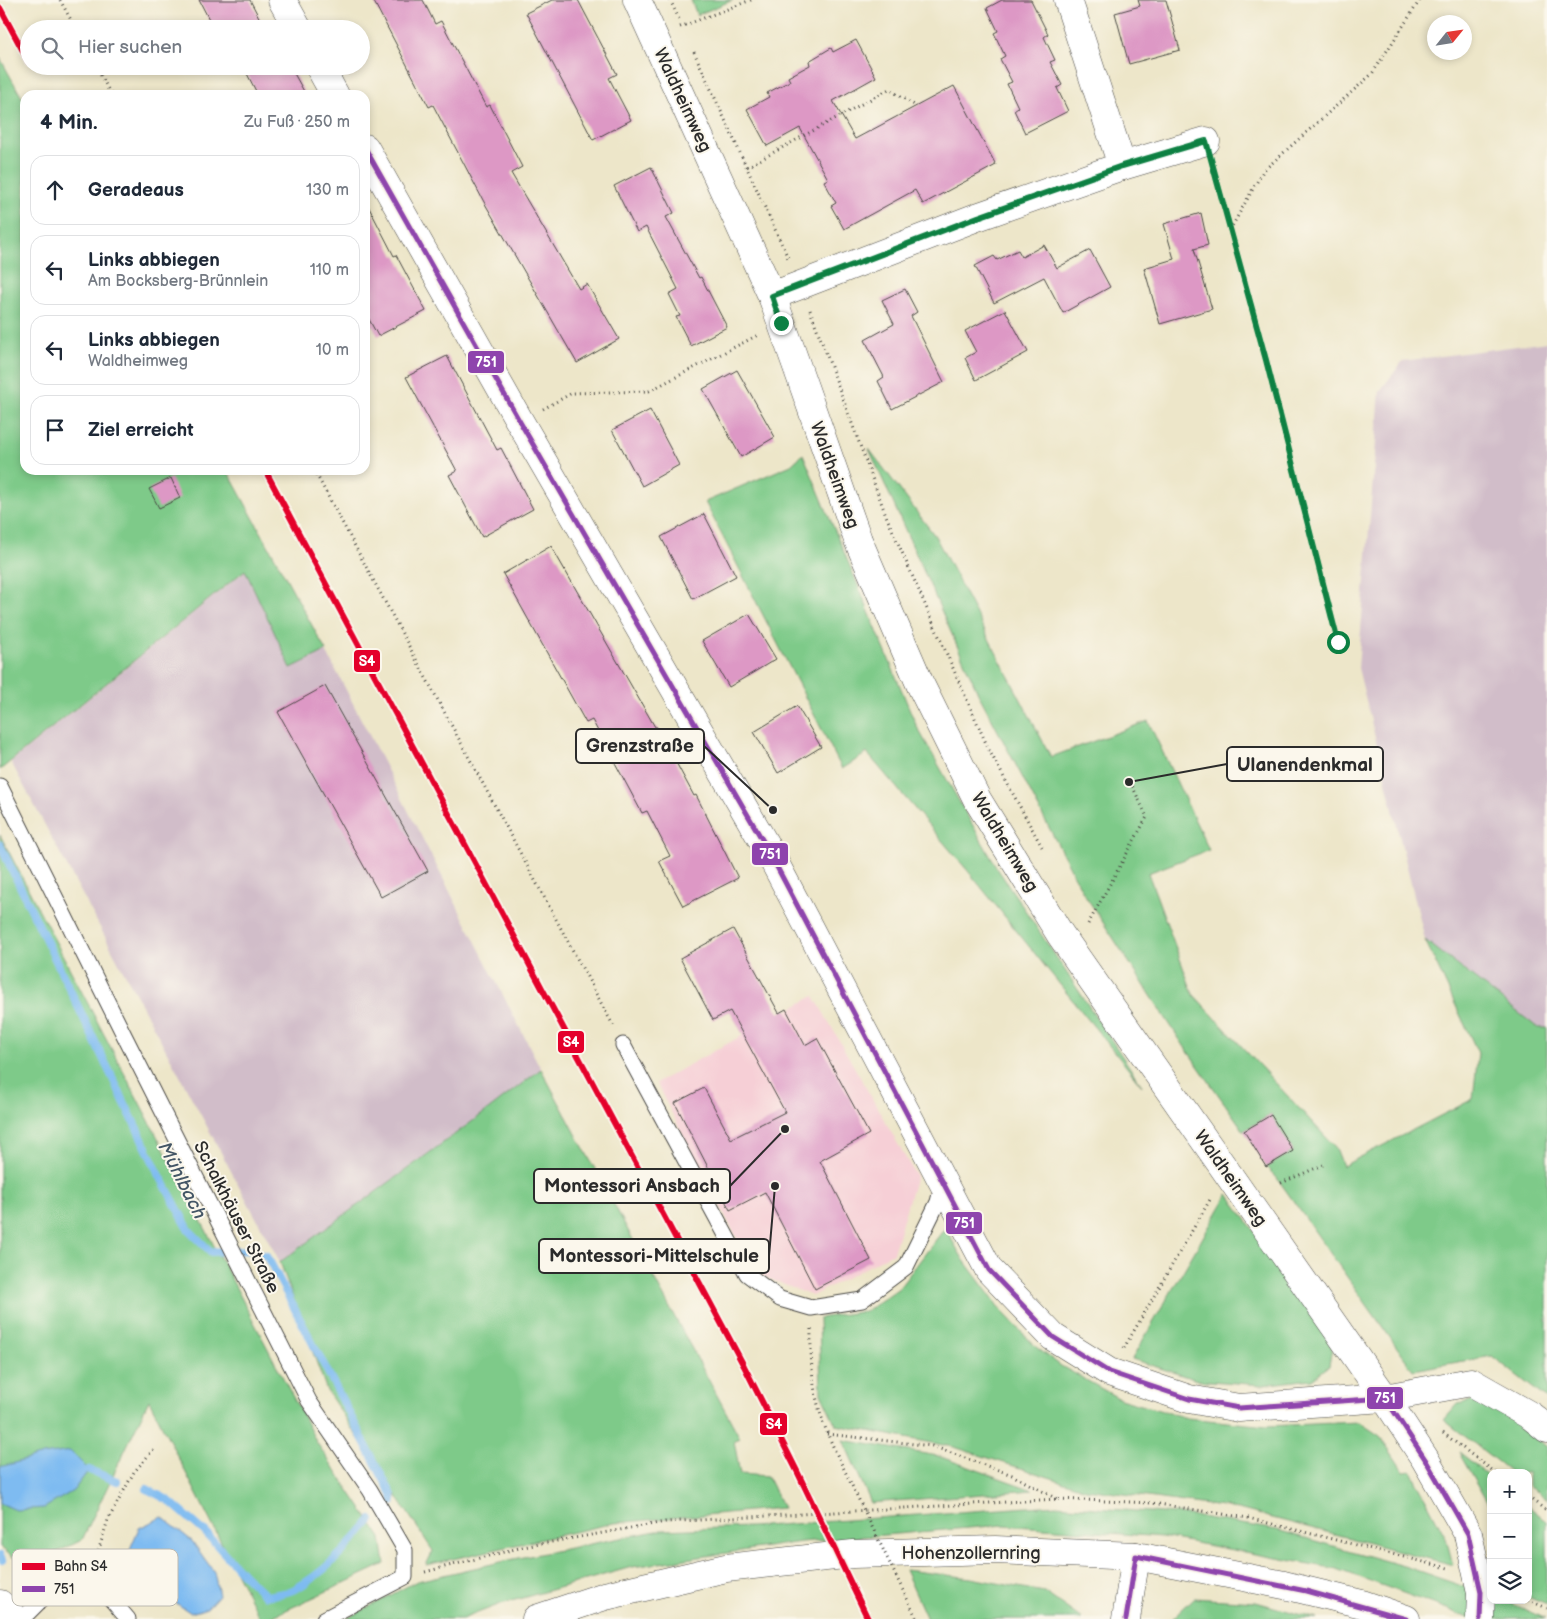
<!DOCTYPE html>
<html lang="de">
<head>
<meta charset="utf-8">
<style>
  :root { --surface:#fff; --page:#f2f2f3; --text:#1f2937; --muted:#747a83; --line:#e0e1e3 }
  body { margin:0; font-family:"Balsamiq Sans",sans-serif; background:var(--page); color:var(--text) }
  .controls { position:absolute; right:15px; bottom:15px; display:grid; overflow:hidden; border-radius:10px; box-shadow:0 2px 8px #0003 }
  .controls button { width:45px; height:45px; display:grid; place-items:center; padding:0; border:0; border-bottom:1px solid var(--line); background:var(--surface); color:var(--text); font:25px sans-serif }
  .compass { position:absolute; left:1427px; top:15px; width:45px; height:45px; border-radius:50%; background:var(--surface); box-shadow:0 2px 8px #0003; rotate:60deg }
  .stop { position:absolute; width:15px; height:15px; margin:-11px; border:4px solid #0b8043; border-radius:50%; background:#fff }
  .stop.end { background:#0b8043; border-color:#fff; box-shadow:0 1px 5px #0008 }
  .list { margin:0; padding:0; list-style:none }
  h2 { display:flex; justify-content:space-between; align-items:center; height:65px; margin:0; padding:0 20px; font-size:21px }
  h2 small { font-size:16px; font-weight:400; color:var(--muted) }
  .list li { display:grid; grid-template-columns:32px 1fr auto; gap:15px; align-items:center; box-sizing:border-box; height:70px; margin:0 10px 10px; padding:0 10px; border:1px solid var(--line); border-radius:15px }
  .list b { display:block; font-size:19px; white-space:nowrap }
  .list p { margin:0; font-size:16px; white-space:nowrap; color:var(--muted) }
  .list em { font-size:16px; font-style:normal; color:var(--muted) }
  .icon { flex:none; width:28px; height:28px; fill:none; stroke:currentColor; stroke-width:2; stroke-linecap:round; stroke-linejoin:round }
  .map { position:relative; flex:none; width:1547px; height:1619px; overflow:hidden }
  .search { position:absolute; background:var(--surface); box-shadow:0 2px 8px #0003; left:20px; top:20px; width:350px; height:55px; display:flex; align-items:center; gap:12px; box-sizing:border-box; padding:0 18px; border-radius:28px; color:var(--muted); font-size:19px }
  .panel { position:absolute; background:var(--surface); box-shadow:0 2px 8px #0003; left:20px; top:90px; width:350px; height:385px; border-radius:15px }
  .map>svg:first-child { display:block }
  .built { fill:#f6cfd6 }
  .industrial { fill:#d1bdc9 }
  .green { fill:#7eca89; stroke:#547a5a }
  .water { fill:#7ebbf1; stroke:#54738e }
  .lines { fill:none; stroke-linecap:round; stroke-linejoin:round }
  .stream { stroke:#7ebbf1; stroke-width:8 }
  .building { fill:#dd98c5 }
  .lane-casing { stroke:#484743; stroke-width:17 }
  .street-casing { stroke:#484743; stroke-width:29 }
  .secondary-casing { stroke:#484743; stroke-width:29 }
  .path { stroke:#484743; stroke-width:3; stroke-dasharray:1 4; stroke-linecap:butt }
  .lane { stroke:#fff; stroke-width:15 }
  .street { stroke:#fff; stroke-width:28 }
  .secondary { stroke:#fff; stroke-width:28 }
  .street-bridge-casing { stroke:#484743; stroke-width:29; stroke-linecap:butt }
  .path-bridge { stroke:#484743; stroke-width:3; stroke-dasharray:1 4; stroke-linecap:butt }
  .street-bridge { stroke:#fff; stroke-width:28 }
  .bus-1-casing { stroke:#fbf7ec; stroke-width:9 }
  .bus-1 { stroke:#8e44ad; stroke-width:5 }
  .rail-1-casing { stroke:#fbf7ec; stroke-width:10 }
  .rail-1 { stroke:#e4002b; stroke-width:6 }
  .route { stroke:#0b8043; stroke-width:6 }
  .labels { text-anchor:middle; stroke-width:4; stroke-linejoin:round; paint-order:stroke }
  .street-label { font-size:18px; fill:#2b2b2b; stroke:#fbf7ec }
  .water-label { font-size:19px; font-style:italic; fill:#445666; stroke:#fbf7ec }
  .key { fill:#fbf7ec; stroke:#bdbab2; stroke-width:1 }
  .key-label { font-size:14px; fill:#2b2b2b }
  .leader { fill:none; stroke:#2b2b2b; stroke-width:2 }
  .callout-dot { fill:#2b2b2b; stroke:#fbf7ec; stroke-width:2 }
  .callout { fill:#fbf7ec; stroke:#2b2b2b; stroke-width:2 }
  .callout-label { font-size:19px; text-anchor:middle; font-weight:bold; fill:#2b2b2b }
  .line-badge { stroke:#fbf7ec; stroke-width:2 }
  .badge-label { font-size:14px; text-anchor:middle; font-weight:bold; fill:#fff }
</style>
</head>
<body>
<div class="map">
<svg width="1547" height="1619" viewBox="0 0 1547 1619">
  <rect width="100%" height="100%" fill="#fbf7ec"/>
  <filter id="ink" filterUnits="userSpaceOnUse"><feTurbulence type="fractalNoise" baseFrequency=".02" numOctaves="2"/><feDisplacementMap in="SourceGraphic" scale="10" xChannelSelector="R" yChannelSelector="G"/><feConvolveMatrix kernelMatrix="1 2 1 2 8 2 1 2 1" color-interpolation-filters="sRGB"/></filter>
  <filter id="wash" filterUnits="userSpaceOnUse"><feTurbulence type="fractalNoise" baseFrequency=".0096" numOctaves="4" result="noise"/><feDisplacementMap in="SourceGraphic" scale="20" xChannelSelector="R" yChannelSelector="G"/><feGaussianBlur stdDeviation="1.12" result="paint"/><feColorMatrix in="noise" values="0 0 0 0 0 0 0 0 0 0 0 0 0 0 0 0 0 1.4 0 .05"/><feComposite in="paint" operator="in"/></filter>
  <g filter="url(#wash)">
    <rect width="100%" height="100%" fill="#ede6c9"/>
    <!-- built -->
    <polygon class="built" points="814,996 916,1176 893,1253 812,1296 755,1273 656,1083"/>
    <!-- industrial -->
    <g class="industrial">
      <polygon points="1547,342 1547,1028 1538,1028 1425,940 1358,668 1380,391 1403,361"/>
      <polygon points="246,570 291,668 326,651 541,1069 488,1110 280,1262 11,762"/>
    </g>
    <!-- green -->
    <g class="green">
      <polygon points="691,0 733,0 697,15"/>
      <polygon points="0,58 25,103 25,470 227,470 326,651 291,668 245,570 0,770"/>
      <polygon points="869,449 935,536 1051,757 1148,721 1209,850 1148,873 1193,994 1336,1148 1343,1166 1473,1099 1478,1053 1425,940 1538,1028 1547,1028 1547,1399 1492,1356 1413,1370 1277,1178 1266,1167 1293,1151 1271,1115 1244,1131 1184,1046 1083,892 980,697"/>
      <polygon points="803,454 917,727 997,868 1142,1086 968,871 867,753 842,769 705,502 791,465"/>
      <polygon points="0,835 317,1443 381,1538 385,1564 267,1619 260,1619 149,1400 82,1540 26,1567 0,1547"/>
      <polygon points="541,1069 740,1438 734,1441 740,1474 767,1476 783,1508 614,1523 426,1565 433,1551 327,1391 280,1262 488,1110"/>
      <polygon points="1228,1194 1325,1331 1332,1347 1329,1366 1312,1379 1262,1385 1197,1380 1132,1359"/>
      <polygon points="945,1228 963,1259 1000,1309 1036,1347 1061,1366 1120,1399 1187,1418 1267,1426 1359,1422 1380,1436 1404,1472 1411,1471 1446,1538 1453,1565 1238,1509 1086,1489 954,1447 836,1425 821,1393 819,1318 866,1311 899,1288"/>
      <polygon points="1479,1399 1506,1414 1547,1447 1547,1500 1528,1486 1528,1473 1512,1473 1444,1420 1458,1404"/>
      <polygon points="843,1440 938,1456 1033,1490 871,1503"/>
      <polygon points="1459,1453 1491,1478 1491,1509"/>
      <path d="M1056,1505L1189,1515L1277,1530L1407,1567L1491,1596V1600C1510,1600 1527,1611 1545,1619H1470L1450,1610L1337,1569L1162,1537L1004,1525L801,1542L632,1567L501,1604L462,1619H346L417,1581L514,1559L661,1530L750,1527Z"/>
      <polygon points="1528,1506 1547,1521 1547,1605 1528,1597"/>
      <polygon points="905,1570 971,1578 1044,1592 1082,1619 927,1619"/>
      <polygon points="1194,1598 1256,1602 1317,1619 1172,1619"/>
    </g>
    <!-- water -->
    <g class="water">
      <polygon points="70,1451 89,1470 73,1491 44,1508 16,1510 0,1503 0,1467 43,1455"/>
      <polygon points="162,1517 192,1541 214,1572 219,1595 207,1608 191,1613 167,1597 144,1575 130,1549 139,1528"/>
    </g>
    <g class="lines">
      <!-- stream -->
      <g class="stream">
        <polyline points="0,845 158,1172 189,1230 211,1252 250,1250 267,1256 392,1495 392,1502"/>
        <polyline points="89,1470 117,1481"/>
        <path d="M147,1489L168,1500L205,1532L245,1576L266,1596C274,1594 285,1594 293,1590C324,1574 349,1546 371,1520"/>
        <polyline points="0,1556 2,1560"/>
      </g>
    </g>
    <g id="blocks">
      <!-- building -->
      <g class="building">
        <polygon points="199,0 250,0 265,29 214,29"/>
        <polygon points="373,0 423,0 435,24 441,21 486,107 490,105 522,167 511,173 579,289 587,284 619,339 577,363 484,202 433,105 429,107"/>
        <polygon points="552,0 578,0 617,74 609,78 631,120 593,140 526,13"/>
        <polygon points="1002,0 1031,0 1048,34 1044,37 1055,60 1050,62 1062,85 1057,88 1068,111 1025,133 1014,110 1018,107 1007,84 1012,82 1000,59 1005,56 994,33 998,31 987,8"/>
        <polygon points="1138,0 1166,0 1180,50 1129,64 1115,13 1140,6"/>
        <polygon points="856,40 876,77 833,101 855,139 954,86 996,165 923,204 915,190 844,229 831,206 836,203 824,181 828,179 800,128 767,146 747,109 769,97 767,93 790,81 788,77 810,65 809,61 831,48 833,52"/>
        <polygon points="243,66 285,66 287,69 291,68 306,95 258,95"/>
        <polygon points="651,167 674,213 666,217 699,278 701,277 727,327 691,346 676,317 680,316 669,294 678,289 646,227 637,232 614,186"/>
        <polygon points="365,200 394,256 396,255 426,311 378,336 365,312"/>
        <polygon points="1201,213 1208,245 1194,249 1212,309 1160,324 1144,268 1174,259 1164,224"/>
        <polygon points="1044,245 1057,268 1090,250 1110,287 1063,313 1044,277 994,303 975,266 994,256 997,260 1018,250 1022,257"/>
        <polygon points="905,289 917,312 911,316 944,382 892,409 878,381 884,377 865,340 894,324 882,300"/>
        <polygon points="1005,310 1028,352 976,380 965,358 976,352 965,331"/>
        <polygon points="447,356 497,450 501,448 533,509 482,537 449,475 457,471 406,377"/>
        <polygon points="737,370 775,437 741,457 703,389"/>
        <polygon points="650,410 679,465 642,486 612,430"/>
        <polygon points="171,478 180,498 159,508 149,489"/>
        <polygon points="704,514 736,576 693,599 661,537"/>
        <polygon points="551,546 655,727 657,727 694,796 696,795 738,878 683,906 659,861 670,856 647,811 642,813 592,720 586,723 503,574"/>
        <polygon points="749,614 776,659 729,687 702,641"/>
        <polygon points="325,686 428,871 381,897 278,712"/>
        <polygon points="797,706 821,747 778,773 754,732"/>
        <polygon points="733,929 779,1013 786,1009 805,1045 817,1038 869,1134 820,1161 871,1260 815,1289 765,1192 730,1210 675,1103 704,1088 731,1139 785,1112 730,1011 713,1020 680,958"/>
        <polygon points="1271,1115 1293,1151 1266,1167 1244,1131"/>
      </g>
    </g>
  </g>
  <g filter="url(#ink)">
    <use href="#blocks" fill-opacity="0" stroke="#484743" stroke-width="1"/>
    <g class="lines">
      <!-- lane casing -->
      <g class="lane-casing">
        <g id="lane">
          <polyline points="0,786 124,1035 309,1401 370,1490 405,1550 405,1577 324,1619"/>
          <polyline points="623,1045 747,1274 780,1299 811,1308 862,1300 906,1267 938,1202 943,1183"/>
          <polyline points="22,1619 55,1586 90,1575 128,1619"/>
        </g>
      </g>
      <!-- street casing -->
      <g class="street-casing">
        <g id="street">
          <polyline points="282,0 298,29"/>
          <polyline points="637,0 772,296 858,540 920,684 977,799 1060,934 1385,1398 1425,1459 1468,1534"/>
          <polyline points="319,66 335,95"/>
          <polyline points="365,148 520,422 767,848 989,1270 1053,1337 1109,1372 1189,1399 1239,1408 1385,1398 1471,1382 1531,1416 1547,1429"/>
          <polyline points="1122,166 1206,141"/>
          <polyline points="772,296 977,217 1122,166 1068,0"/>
          <polyline points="1126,1619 1136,1556"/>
        </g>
      </g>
      <!-- secondary casing -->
      <g class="secondary-casing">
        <g id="secondary">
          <polyline points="0,1604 15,1619"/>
          <polyline points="536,1619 605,1596 726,1568 853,1554 995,1550 1136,1556 1284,1585 1362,1604 1406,1619"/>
        </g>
      </g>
      <!-- path -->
      <g class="path">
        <polyline points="60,0 76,29"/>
        <polyline points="670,0 680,21"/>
        <polyline points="680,27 751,0"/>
        <polyline points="694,52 789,260"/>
        <polyline points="96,66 111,95"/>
        <polyline points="1213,166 1266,360 1338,642"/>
        <polyline points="747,167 889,89 916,106"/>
        <polyline points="1230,230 1263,171 1372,74 1420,0"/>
        <polyline points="810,310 887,518 989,750 1042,847"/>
        <polyline points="543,409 572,393 649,391 758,335"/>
        <polyline points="314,470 614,1027"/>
        <polyline points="1088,924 1147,817 1129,779"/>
        <polyline points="1281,1183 1323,1165"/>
        <path d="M811,1329C810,1382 816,1412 839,1459"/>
        <polyline points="1124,1348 1211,1198"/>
        <polyline points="1443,1433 1496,1473"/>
        <polyline points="827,1434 932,1446 1012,1475 1057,1499"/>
        <polyline points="1528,1497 1547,1511"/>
        <polyline points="97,1555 108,1520 134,1472 154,1449"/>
        <polyline points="425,1572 523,1547 665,1522 1058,1499 1152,1503 1248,1518 1448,1568"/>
        <polyline points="1528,1600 1547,1608"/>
      </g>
      <!-- lane -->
      <use href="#lane" class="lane"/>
      <!-- street -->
      <use href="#street" class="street"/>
      <!-- secondary -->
      <use href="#secondary" class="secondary"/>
      <!-- street-bridge casing -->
      <g class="street-bridge-casing">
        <polyline id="street-bridge" points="1468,1534 1481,1592 1480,1619"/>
      </g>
      <!-- path-bridge -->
      <polyline class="path-bridge" points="839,1459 917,1619"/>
      <!-- street-bridge -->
      <use href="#street-bridge" class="street-bridge"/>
      <!-- bus-1 casing -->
      <g class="bus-1-casing">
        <g id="bus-1">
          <polyline points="365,148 520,422 767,848 989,1270 1053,1337 1109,1372 1189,1399 1239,1408 1385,1398 1425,1459 1468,1534 1481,1592 1480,1619"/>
          <polyline points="1126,1619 1136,1556 1306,1591 1406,1619"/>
        </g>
      </g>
      <!-- bus-1 -->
      <use href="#bus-1" class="bus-1"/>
      <!-- rail-1 casing -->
      <g class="rail-1-casing">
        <g id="rail-1">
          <polyline points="0,8 29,62"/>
          <polyline points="265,470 744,1366 797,1471 868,1619"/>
        </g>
      </g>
      <!-- rail-1 -->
      <use href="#rail-1" class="rail-1"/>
    </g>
  </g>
  <g class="lines" filter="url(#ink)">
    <!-- route -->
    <polyline class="route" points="781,323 772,296 978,217 1122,166 1206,141 1266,360 1338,642"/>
  </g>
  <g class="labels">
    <!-- street labels -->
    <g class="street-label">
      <text transform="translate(683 100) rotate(65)" y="6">Waldheimweg</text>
      <text transform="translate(835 475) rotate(70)" y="6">Waldheimweg</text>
      <text transform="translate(1005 842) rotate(59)" y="6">Waldheimweg</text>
      <text transform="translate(1231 1178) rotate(55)" y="6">Waldheimweg</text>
      <text transform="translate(237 1217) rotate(63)" y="6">Schalkhäuser Straße</text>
      <text x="971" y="1559">Hohenzollernring</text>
    </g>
    <!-- water labels -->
    <g class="water-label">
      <text transform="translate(183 1180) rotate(63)" y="7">Mühlbach</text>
    </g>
  </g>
  <!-- legend -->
  <rect x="12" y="1549" width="166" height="57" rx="8" class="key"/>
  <rect x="22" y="1563" width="23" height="7" fill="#e4002b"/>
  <rect x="22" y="1586" width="23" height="6" fill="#8e44ad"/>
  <g class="key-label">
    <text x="54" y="1571">Bahn S4</text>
    <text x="54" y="1594">751</text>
  </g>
  <!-- callouts -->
  <path class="leader" d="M773 810L704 746M1129 782L1227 764M785 1129L730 1186M775 1186L769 1256"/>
  <g class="callout-dot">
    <circle cx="773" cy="810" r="5"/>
    <circle cx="1129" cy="782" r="5"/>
    <circle cx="785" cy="1129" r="5"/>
    <circle cx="775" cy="1186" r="5"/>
  </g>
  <g class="callout">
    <rect x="576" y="729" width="128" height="34" rx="5"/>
    <rect x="1227" y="747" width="156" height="34" rx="5"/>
    <rect x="534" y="1169" width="196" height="34" rx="5"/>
    <rect x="539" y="1239" width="230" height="34" rx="5"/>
  </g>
  <g class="callout-label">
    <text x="640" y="752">Grenzstraße</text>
    <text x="1305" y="771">Ulanendenkmal</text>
    <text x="632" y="1192">Montessori Ansbach</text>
    <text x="654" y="1262">Montessori-Mittelschule</text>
  </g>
  <g class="line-badge">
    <rect x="467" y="350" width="38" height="24" rx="5" fill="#8e44ad"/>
    <rect x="353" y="649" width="28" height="24" rx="5" fill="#e4002b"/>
    <rect x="751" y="842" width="38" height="24" rx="5" fill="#8e44ad"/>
    <rect x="557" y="1030" width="28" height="24" rx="5" fill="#e4002b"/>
    <rect x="945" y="1211" width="38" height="24" rx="5" fill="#8e44ad"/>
    <rect x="1366" y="1386" width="38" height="24" rx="5" fill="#8e44ad"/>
    <rect x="759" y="1412" width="29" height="24" rx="5" fill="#e4002b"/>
  </g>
  <g class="badge-label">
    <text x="486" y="367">751</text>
    <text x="367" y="666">S4</text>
    <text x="770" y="859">751</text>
    <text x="571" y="1047">S4</text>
    <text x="964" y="1228">751</text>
    <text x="1385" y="1403">751</text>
    <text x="774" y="1429">S4</text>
  </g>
</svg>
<div class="controls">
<button>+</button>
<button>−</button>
<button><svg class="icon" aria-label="layers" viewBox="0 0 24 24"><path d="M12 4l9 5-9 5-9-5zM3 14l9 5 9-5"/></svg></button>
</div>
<svg class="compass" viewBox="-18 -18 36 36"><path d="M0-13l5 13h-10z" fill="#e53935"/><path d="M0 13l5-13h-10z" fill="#747a83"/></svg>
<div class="stop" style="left:1338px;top:642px"></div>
<div class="stop end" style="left:781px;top:323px"></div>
<div class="search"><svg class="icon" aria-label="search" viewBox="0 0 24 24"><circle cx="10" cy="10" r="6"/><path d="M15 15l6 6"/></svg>Hier suchen</div>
<section class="panel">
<h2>4 Min.<small>Zu Fuß · 250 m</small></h2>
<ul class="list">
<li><svg class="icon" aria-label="ahead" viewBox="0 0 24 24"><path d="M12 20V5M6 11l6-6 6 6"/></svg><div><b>Geradeaus</b></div><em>130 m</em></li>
<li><svg class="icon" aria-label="left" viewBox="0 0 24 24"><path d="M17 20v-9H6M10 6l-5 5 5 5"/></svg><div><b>Links abbiegen</b><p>Am Bocksberg-Brünnlein</p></div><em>110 m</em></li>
<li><svg class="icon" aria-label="left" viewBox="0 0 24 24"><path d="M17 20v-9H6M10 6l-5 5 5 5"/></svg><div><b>Links abbiegen</b><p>Waldheimweg</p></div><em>10 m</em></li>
<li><svg class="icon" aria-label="arrive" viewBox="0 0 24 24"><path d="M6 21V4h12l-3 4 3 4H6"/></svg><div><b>Ziel erreicht</b></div></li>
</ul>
</section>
</div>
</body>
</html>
